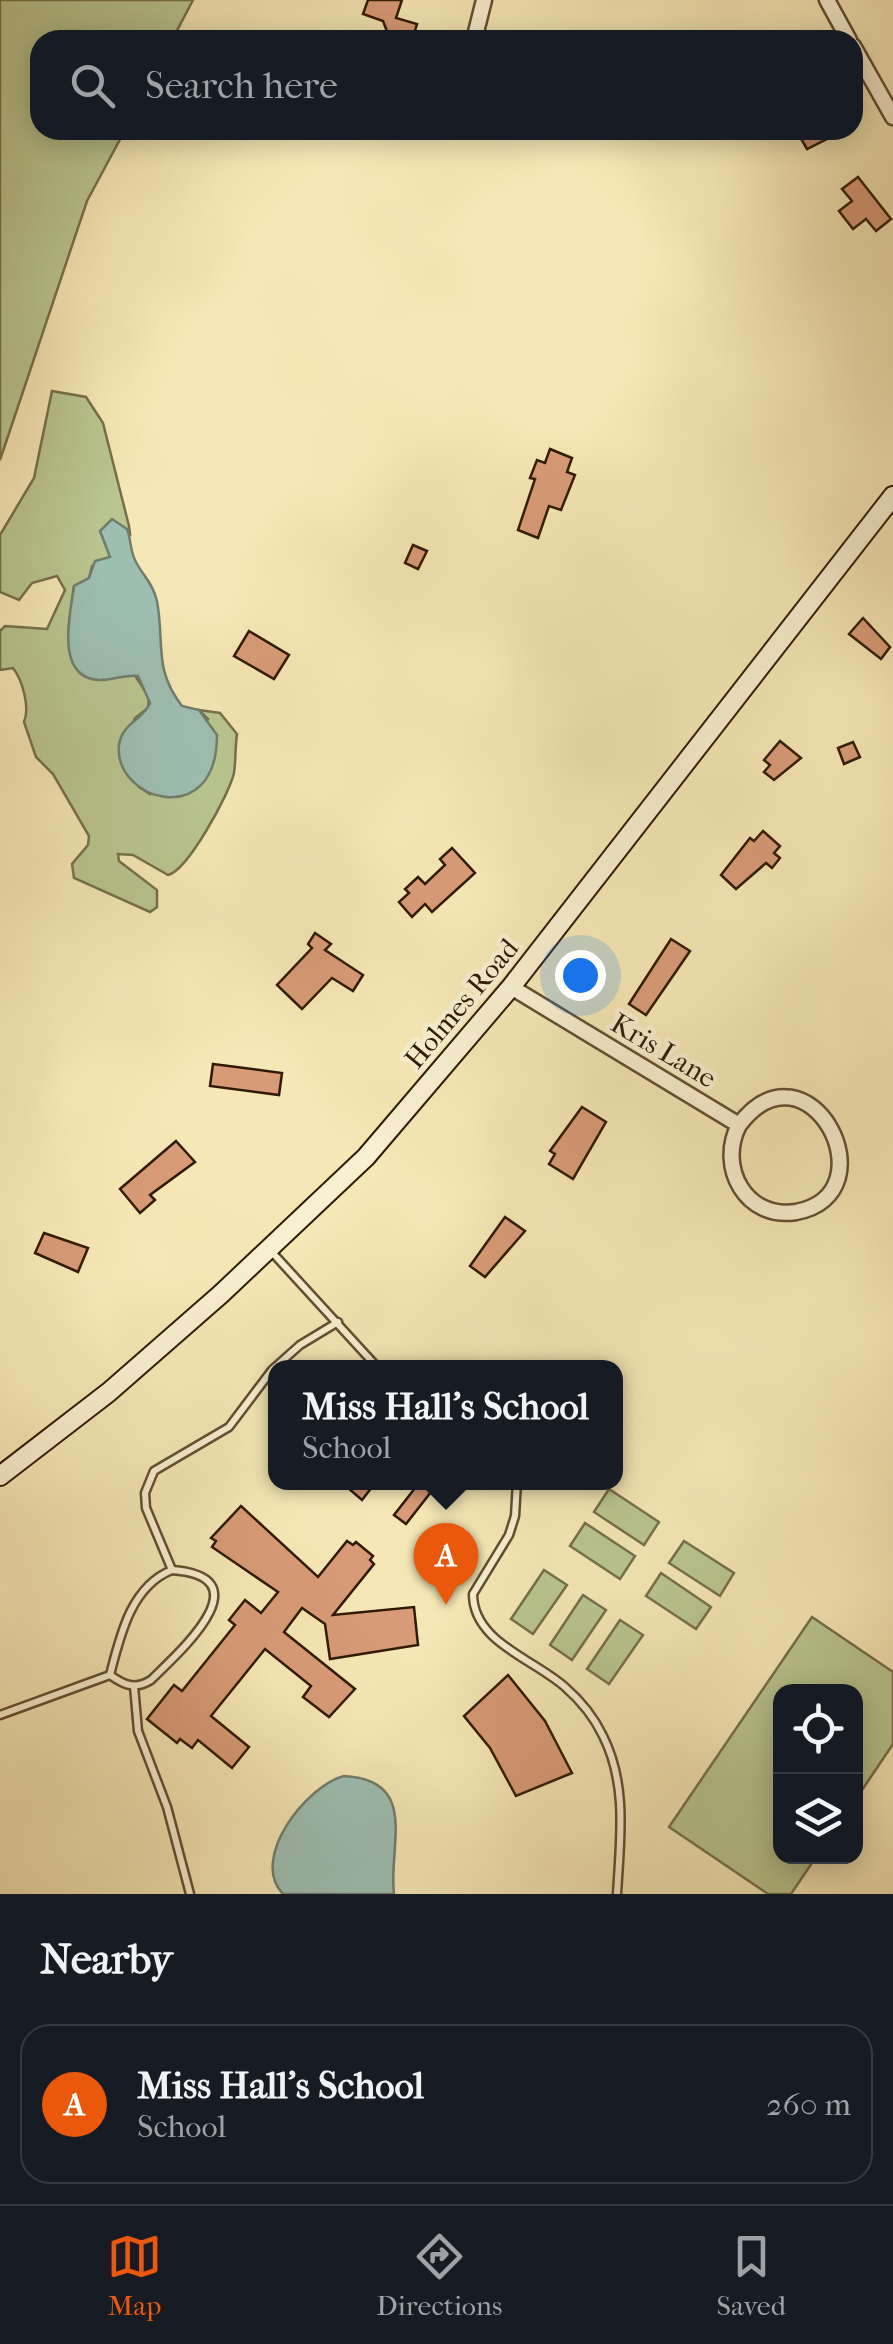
<!DOCTYPE html>
<html lang="en">
<head>
<meta charset="utf-8">
<style>
  :root { --surface:#171b24; --page:#242831; --text:#f1f3f6; --muted:#9ea1a6; --line:#363941; --accent:#ea580c }
  body { margin:0; font-family:"IM FELL French Canon",serif; background:var(--page); color:var(--text) }
  .controls { position:absolute; right:30px; bottom:30px; display:grid; overflow:hidden; border-radius:20px; box-shadow:0 5px 25px #0003 }
  .controls button { width:90px; height:90px; display:grid; place-items:center; padding:0; border:0; border-bottom:2px solid var(--line); background:var(--surface); color:var(--text); font:50px sans-serif }
  .you { position:absolute; left:580px; top:975px; width:35px; height:35px; margin:-25px; border:8px solid #fff; border-radius:50%; background:#1a73e8; box-shadow:0 0 0 15px #1a73e833 }
  .badge { display:grid; place-items:center; width:65px; height:65px; border-radius:50%; background:var(--accent); color:#fff; font-size:32px; font-weight:700 }
  .pin { position:absolute; translate:-50% -82px; filter:drop-shadow(0 2px 5px #0008) }
  .pin::after { content:''; position:absolute; top:52px; width:35px; height:30px; background:inherit; clip-path:polygon(0 0,100% 0,50% 100%) }
  .popup { position:absolute; left:268px; top:1360px; width:355px; height:130px; box-sizing:border-box; display:grid; place-content:center; border-radius:20px; background:var(--surface); filter:drop-shadow(0 2px 8px #0005); font-size:32px; white-space:nowrap; color:var(--muted) }
  .popup b { font-size:38px; color:var(--text) }
  .popup::after { content:''; position:absolute; left:50%; top:100%; margin-left:-20px; border:20px solid transparent; border-top-color:var(--surface) }
  .list { margin:0; padding:0; list-style:none }
  h2 { display:flex; justify-content:space-between; align-items:center; height:130px; margin:0; padding:0 40px; font-size:42px }
  h2 small { font-size:32px; font-weight:400; color:var(--muted) }
  .list li { display:grid; grid-template-columns:65px 1fr auto; gap:30px; align-items:center; box-sizing:border-box; height:160px; margin:0 20px 20px; padding:0 20px; border:2px solid var(--line); border-radius:30px }
  .list b { display:block; font-size:38px; white-space:nowrap }
  .list p { margin:0; font-size:32px; white-space:nowrap; color:var(--muted) }
  .list em { font-size:32px; font-style:normal; color:var(--muted) }
  .icon { flex:none; width:55px; height:55px; fill:none; stroke:currentColor; stroke-width:2; stroke-linecap:round; stroke-linejoin:round }
  .map { position:relative; flex:none; width:893px; height:1894px; overflow:hidden }
  .search { position:absolute; background:var(--surface); box-shadow:0 5px 25px #0003; left:30px; right:30px; top:30px; height:110px; display:flex; align-items:center; gap:25px; box-sizing:border-box; padding:0 35px; border-radius:30px; color:var(--muted); font-size:38px }
  .sheet { height:310px; background:var(--surface) }
  nav { display:flex; justify-content:space-around; align-items:center; box-sizing:border-box; height:140px; border-top:2px solid var(--line); background:var(--surface); font-size:28px; color:var(--muted) }
  nav a { display:grid; justify-items:center; gap:5px }
  nav .on { color:var(--accent) }
  .map>svg:first-child { display:block }
  .green { fill:#bac690; stroke:#75704b; stroke-width:2.5 }
  .water { fill:#9dbfb2; stroke:#717d6d; stroke-width:2.5 }
  .building { fill:#d99b77; stroke:#301a06; stroke-width:2.5 }
  .lines { fill:none; stroke-linecap:round; stroke-linejoin:round }
  .lane-casing { stroke:#624e32; stroke-width:11 }
  .street-casing { stroke:#624e32; stroke-width:19 }
  .secondary-casing { stroke:#301a06; stroke-width:22 }
  .lane { stroke:#f9f0d0; stroke-width:6 }
  .street { stroke:#f9f0d0; stroke-width:14 }
  .secondary { stroke:#f9f0d0; stroke-width:18 }
  .labels { text-anchor:middle; stroke-width:9; stroke-linejoin:round; paint-order:stroke }
  .street-label { font-size:28px; fill:#301a06; stroke:#f9f0d0 }
</style>
</head>
<body>
<div class="map">
<svg width="893" height="1894" viewBox="0 0 893 1894">
  <rect width="100%" height="100%" fill="#f6e8b6"/>
  <filter id="stains"><feTurbulence type="fractalNoise" baseFrequency=".002" numOctaves="4"/><feColorMatrix values="0 0 0 0 .2 0 0 0 0 .09 0 0 0 0 .02 0 0 0 .5 -.17"/></filter>
  <radialGradient id="worn" r=".72"><stop offset=".6" stop-color="#630" stop-opacity="0"/><stop offset="1" stop-color="#630" stop-opacity=".3"/></radialGradient>
  <!-- green -->
  <g class="green">
    <polygon points="0,0 193,0 172,40 40,40 40,130 125,130 87,201 0,460"/>
    <path d="M52,391L86,397L103,423L129,526L130,534L112,520L106,540L110,557L92,566L89,578L74,586C68,642 60,633 98,680L134,674L149,697L148,708L135,718L121,758L139,787L150,794L208,719L199,710L220,713L237,734C235,747 236,760 234,773C229,795 187,871 168,875L133,855L118,854L119,861L157,890V907L150,912L74,878L72,864L88,845L89,836L53,774L36,757L24,722C30,708 23,681 13,668L0,670V631L5,626L47,629L65,590L57,576L32,583L19,600L0,592V535L34,478Z"/>
    <polygon points="609,1489 659,1522 644,1545 594,1512"/>
    <polygon points="585,1523 635,1556 620,1579 570,1546"/>
    <polygon points="684,1541 734,1573 720,1596 669,1563"/>
    <polygon points="544,1570 567,1585 533,1634 511,1619"/>
    <polygon points="661,1573 711,1607 696,1629 646,1596"/>
    <polygon points="583,1595 606,1610 572,1660 550,1645"/>
    <polygon points="812,1617 893,1672 893,1744 856,1799 856,1692 780,1692 780,1856 816,1857 791,1894 768,1894 669,1827"/>
    <polygon points="620,1620 643,1635 609,1684 587,1669"/>
  </g>
  <!-- water -->
  <g class="water">
    <path d="M112,519L127,529C131,539 130,550 135,560C142,575 153,583 157,601C165,645 153,668 182,706L199,710L217,735C217,832 113,800 119,745C122,723 143,720 150,703L138,676C127,674 113,680 100,680C53,679 71,610 74,586L89,578L95,561L110,557L100,531Z"/>
    <path d="M344,1776C420,1780 388,1846 394,1894H283C249,1859 306,1786 344,1776Z"/>
  </g>
  <!-- building -->
  <g class="building">
    <polygon points="368,0 402,0 396,18 417,24 412,40 390,39 383,21 363,14"/>
    <polygon points="796,130 845,130 807,149"/>
    <polygon points="858,177 891,219 876,231 866,219 853,229 839,211 852,201 842,189"/>
    <polygon points="550,449 572,458 567,472 575,475 561,510 549,506 538,538 518,530 535,479 530,478 537,460 545,463"/>
    <polygon points="413,545 427,551 418,569 405,563"/>
    <polygon points="863,618 890,647 881,659 849,634"/>
    <polygon points="249,631 289,655 274,679 234,656"/>
    <polygon points="780,741 801,758 774,780 764,772 770,765 764,760"/>
    <polygon points="853,742 860,757 844,764 838,748"/>
    <polygon points="763,831 780,846 774,853 780,858 772,868 766,863 736,889 721,875 750,838 754,841"/>
    <polygon points="452,848 475,873 432,912 425,904 412,917 399,902 409,893 405,889 418,877 425,884 445,865 440,859"/>
    <polygon points="315,933 331,944 325,950 363,975 353,991 332,978 302,1009 277,985 312,948 308,944"/>
    <polygon points="671,939 690,951 646,1015 629,1004"/>
    <polygon points="213,1064 282,1073 279,1095 210,1086"/>
    <polygon points="582,1107 606,1122 573,1179 549,1164 555,1154 550,1151"/>
    <polygon points="176,1141 195,1162 150,1195 155,1200 140,1213 120,1189"/>
    <polygon points="505,1217 525,1231 485,1277 470,1266"/>
    <polygon points="44,1233 88,1248 78,1272 35,1253"/>
    <polygon points="341,1482 376,1482 362,1500"/>
    <polygon points="419,1483 431,1492 406,1524 394,1515"/>
    <polygon points="241,1506 318,1577 347,1541 353,1545 356,1542 373,1556 370,1560 374,1564 333,1615 414,1607 418,1645 330,1659 325,1624 302,1608 284,1632 355,1689 329,1717 303,1697 311,1686 265,1649 211,1716 249,1747 232,1768 198,1740 192,1748 180,1739 177,1743 147,1719 174,1685 182,1691 235,1625 229,1620 245,1600 261,1613 278,1592 212,1547 216,1541 211,1538"/>
    <polygon points="508,1675 545,1721 572,1773 516,1796 490,1748 464,1716"/>
  </g>
  <g class="lines">
    <!-- lane casing -->
    <g class="lane-casing">
      <g id="lane">
        <polyline points="270,1250 378,1368"/>
        <path d="M517,1482L515,1516L509,1535L473,1594C473,1642 534,1659 565,1687C581,1701 594,1717 603,1736C628,1786 620,1840 617,1894"/>
        <polyline points="172,1570 146,1508 145,1493 154,1471 229,1427 272,1370 300,1345 338,1322"/>
        <path d="M172,1570C266,1577 177,1654 151,1680C135,1690 124,1685 110,1675C120,1636 131,1586 172,1570Z"/>
        <polyline points="134,1686 138,1731 167,1807 190,1894"/>
        <polyline points="0,1715 110,1675"/>
      </g>
    </g>
    <!-- street casing -->
    <g class="street-casing">
      <g id="street">
        <polyline points="827,0 849,40"/>
        <polyline points="474,40 484,0"/>
        <polyline points="853,46 893,117"/>
        <path d="M511,987L739,1125C808,1034 893,1194 796,1212C746,1220 717,1167 739,1125"/>
      </g>
    </g>
    <!-- secondary casing -->
    <g class="secondary-casing">
      <polyline id="secondary" points="0,1476 109,1392 221,1294 366,1157 511,987 893,496"/>
    </g>
    <!-- lane -->
    <use href="#lane" class="lane"/>
    <!-- street -->
    <use href="#street" class="street"/>
    <!-- secondary -->
    <use href="#secondary" class="secondary"/>
  </g>
  <g class="labels">
    <!-- street labels -->
    <g class="street-label">
      <text transform="translate(461 1003) rotate(-50)" y="10">Holmes Road</text>
      <text transform="translate(664 1050) rotate(31)" y="10">Kris Lane</text>
    </g>
  </g>
  <rect width="100%" height="100%" filter="url(#stains)"/>
  <rect width="100%" height="100%" fill="url(#worn)"/>
</svg>
<div class="controls">
<button><svg class="icon" aria-label="locate" viewBox="0 0 24 24"><circle cx="12" cy="12" r="6"/><path d="M12 2v4M12 18v4M2 12h4M18 12h4"/></svg></button>
<button><svg class="icon" aria-label="layers" viewBox="0 0 24 24"><path d="M12 4l9 5-9 5-9-5zM3 14l9 5 9-5"/></svg></button>
</div>
<div class="you"></div>
<div class="pin badge" style="left:446px;top:1605px">A</div>
<div class="popup"><b>Miss Hall's School</b>School</div>
<div class="search"><svg class="icon" aria-label="search" viewBox="0 0 24 24"><circle cx="10" cy="10" r="6"/><path d="M15 15l6 6"/></svg>Search here</div>
</div>
<section class="sheet">
<h2>Nearby<small></small></h2>
<ul class="list">
<li><span class="badge">A</span><div><b>Miss Hall's School</b><p>School</p></div><em>260 m</em></li>
</ul>
</section>
<nav>
<a class="on"><svg class="icon" aria-label="map" viewBox="0 0 24 24"><path d="M3 6l6-2 6 2 6-2v14l-6 2-6-2-6 2zM9 4v14M15 6v14"/></svg>Map</a>
<a><svg class="icon" aria-label="directions" viewBox="0 0 24 24"><path d="M12 3l9 9-9 9-9-9zM9 14v-3h6M13 9l2 2-2 2"/></svg>Directions</a>
<a><svg class="icon" aria-label="saved" viewBox="0 0 24 24"><path d="M7 4h10v16l-5-4-5 4z"/></svg>Saved</a>
</nav>
</body>
</html>
